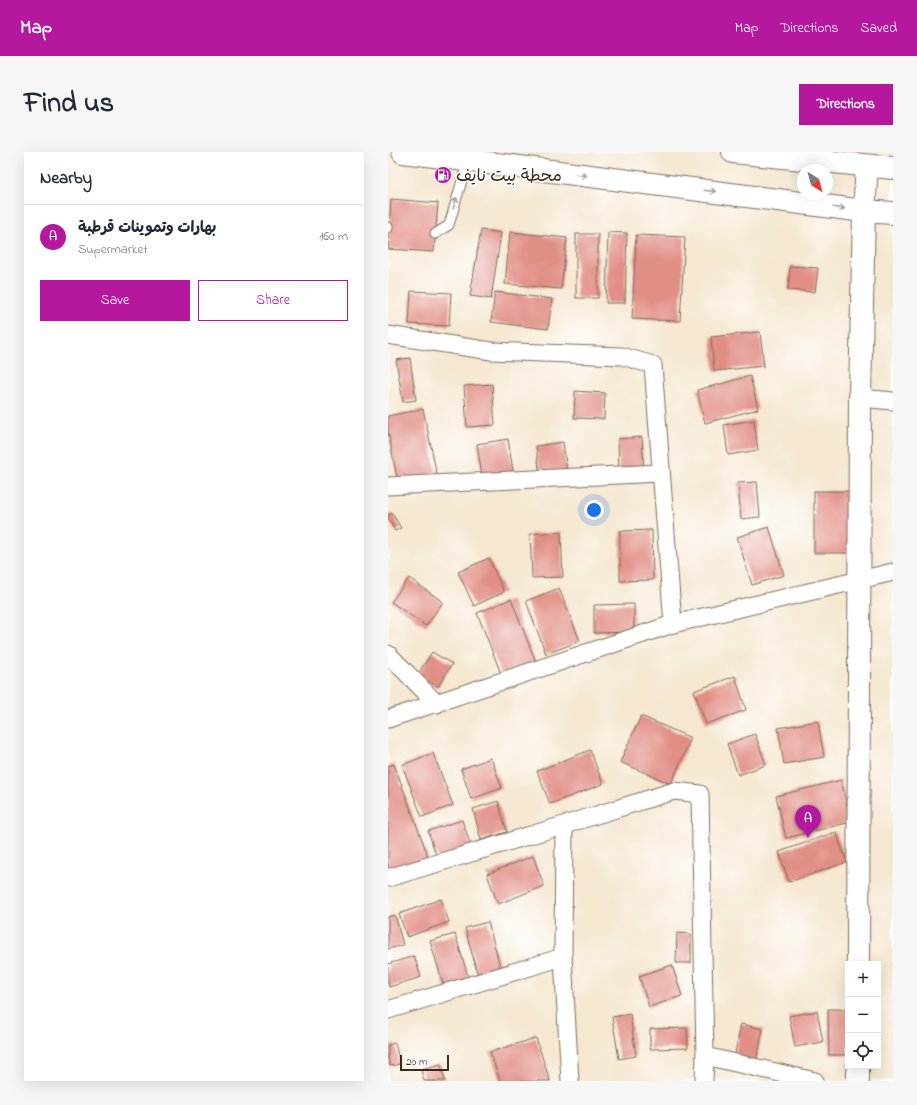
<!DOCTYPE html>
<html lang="en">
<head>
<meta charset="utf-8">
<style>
  :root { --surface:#fff; --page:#f6f6f7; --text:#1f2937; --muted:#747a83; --line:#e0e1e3; --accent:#b5179e }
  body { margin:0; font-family:"Indie Flower","Playpen Sans Arabic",sans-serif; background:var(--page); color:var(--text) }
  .controls { position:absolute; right:12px; bottom:12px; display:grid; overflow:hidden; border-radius:0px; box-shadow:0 4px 16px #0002 }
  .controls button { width:36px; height:36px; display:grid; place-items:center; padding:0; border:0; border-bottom:1px solid var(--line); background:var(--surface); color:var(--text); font:20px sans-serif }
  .compass { position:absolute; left:409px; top:12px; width:36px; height:36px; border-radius:50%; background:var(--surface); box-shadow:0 4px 16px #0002; rotate:144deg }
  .scale { position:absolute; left:12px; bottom:10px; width:49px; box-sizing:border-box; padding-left:4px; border:2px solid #3b2a1e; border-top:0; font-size:11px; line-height:14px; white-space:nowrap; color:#3b2a1e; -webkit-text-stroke:3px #fff; paint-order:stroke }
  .you { position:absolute; left:206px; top:358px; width:14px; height:14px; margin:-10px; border:3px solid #fff; border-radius:50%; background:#1a73e8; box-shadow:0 0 0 6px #1a73e833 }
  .badge { display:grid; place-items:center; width:26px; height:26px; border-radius:50%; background:var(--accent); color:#fff; font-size:13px; font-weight:700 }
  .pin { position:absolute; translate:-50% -33px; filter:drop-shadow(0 1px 2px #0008) }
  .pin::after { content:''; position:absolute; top:21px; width:14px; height:12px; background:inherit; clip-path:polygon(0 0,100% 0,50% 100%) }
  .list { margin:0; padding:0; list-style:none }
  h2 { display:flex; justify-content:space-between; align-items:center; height:52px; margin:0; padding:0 16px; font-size:17px }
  h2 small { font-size:13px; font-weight:400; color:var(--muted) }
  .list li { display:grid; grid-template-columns:26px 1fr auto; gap:12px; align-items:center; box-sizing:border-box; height:64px; padding:0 16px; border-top:1px solid var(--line) }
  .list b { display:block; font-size:15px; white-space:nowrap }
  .list p { margin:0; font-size:13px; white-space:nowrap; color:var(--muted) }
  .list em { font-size:13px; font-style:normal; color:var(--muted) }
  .actions { display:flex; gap:8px; padding:12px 16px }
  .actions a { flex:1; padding:9px 0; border:1px solid var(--accent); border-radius:0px; text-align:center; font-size:14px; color:var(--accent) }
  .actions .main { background:var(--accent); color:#fff }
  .icon { flex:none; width:22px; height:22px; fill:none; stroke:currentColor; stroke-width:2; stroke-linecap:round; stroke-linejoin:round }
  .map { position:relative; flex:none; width:505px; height:929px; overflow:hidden; border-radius:0px }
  header { display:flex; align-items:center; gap:24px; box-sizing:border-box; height:56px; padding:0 20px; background:var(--accent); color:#fff }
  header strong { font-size:19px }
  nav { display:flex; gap:22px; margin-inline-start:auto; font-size:14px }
  .intro { display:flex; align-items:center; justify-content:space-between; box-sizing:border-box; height:96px; padding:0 24px }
  h1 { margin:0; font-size:28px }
  .button { padding:10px 18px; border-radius:0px; background:var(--accent); color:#fff; font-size:14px; font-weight:700 }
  main { display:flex; gap:24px; padding:0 24px }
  aside { flex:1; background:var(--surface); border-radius:0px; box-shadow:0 4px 16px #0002 }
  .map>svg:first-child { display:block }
  .building { fill:#e18e85 }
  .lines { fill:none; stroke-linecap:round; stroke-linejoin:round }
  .lane-casing { stroke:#7c6c5c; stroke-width:11 }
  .street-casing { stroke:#7c6c5c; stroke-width:19 }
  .secondary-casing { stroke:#7c6c5c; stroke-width:24 }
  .lane { stroke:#fff; stroke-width:9 }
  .street { stroke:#fff; stroke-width:17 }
  .secondary { stroke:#fff; stroke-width:22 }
  .oneway { stroke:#a79f9a }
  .labels { text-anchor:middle; stroke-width:3.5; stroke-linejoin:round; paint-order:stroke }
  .poi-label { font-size:17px; fill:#3b2a1e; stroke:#fff; text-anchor:start }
</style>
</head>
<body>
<header>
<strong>Map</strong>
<nav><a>Map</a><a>Directions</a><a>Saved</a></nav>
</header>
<div class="intro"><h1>Find us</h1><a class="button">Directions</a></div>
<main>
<aside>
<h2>Nearby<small></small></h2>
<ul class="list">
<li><span class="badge">A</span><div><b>بهارات وتموينات قرطبة</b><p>Supermarket</p></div><em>160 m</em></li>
</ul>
<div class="actions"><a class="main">Save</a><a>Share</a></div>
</aside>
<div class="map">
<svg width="505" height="929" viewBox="0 0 505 929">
  <rect width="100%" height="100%" fill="#fff"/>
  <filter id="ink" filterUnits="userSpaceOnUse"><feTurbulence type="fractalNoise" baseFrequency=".025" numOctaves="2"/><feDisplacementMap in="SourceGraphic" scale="8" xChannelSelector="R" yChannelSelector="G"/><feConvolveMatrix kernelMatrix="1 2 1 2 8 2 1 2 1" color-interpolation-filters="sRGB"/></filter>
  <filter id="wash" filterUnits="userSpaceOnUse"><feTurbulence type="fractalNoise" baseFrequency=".012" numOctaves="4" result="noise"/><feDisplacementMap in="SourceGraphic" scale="16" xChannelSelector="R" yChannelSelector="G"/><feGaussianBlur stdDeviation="0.9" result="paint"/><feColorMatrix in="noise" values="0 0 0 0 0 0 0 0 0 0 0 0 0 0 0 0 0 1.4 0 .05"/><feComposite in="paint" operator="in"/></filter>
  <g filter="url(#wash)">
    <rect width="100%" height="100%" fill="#f5e7d0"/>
    <g id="blocks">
      <!-- building -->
      <g class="building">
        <polygon points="3,47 50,51 46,100 0,97"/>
        <polygon points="93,78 113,81 103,147 82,144"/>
        <polygon points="122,80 179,86 173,137 117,132"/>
        <polygon points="220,80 239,81 237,151 218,151"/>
        <rect x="188" y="82" width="22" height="64"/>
        <polygon points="248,83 297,85 292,169 244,167"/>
        <polygon points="402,114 430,116 427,140 400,138"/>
        <polygon points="23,139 63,141 61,174 21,172"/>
        <polygon points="107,140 164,147 160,177 103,170"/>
        <polygon points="372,180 376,214 326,219 323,185"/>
        <polygon points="22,206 28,248 15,250 8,208"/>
        <polygon points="362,224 370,257 317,271 309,238"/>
        <polygon points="104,232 107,273 79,275 76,234"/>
        <polygon points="187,239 217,241 216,267 186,266"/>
        <polygon points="35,257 49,323 10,331 0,279 0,264"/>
        <polygon points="366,268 370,298 340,303 336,273"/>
        <polygon points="254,285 256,320 231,321 230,287"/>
        <polygon points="120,287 125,319 94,324 89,292"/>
        <polygon points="175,290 180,327 153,331 148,294"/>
        <polygon points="369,330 372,365 353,367 350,331"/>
        <rect x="426" y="339" width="39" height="62"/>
        <polygon points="4,361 13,376 7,379 0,366 0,363"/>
        <polygon points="381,375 396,423 364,433 349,385"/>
        <polygon points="264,378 265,428 232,429 232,379"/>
        <polygon points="173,380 175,425 144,426 142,382"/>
        <polygon points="101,406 116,440 86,454 70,420"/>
        <polygon points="21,426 55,450 38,474 3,450"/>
        <polygon points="171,436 192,489 158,502 138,449"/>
        <polygon points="123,447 148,510 114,524 89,461"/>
        <polygon points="246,452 246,480 206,481 206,453"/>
        <polygon points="44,500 64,512 50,535 30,522"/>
        <polygon points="347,524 358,558 318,572 306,539"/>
        <polygon points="253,564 303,586 283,632 232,610"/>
        <polygon points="430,569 436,605 396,612 390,576"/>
        <polygon points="367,582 378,613 350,623 339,592"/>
        <polygon points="202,598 215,632 162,652 149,619"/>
        <polygon points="45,601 65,653 34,665 14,613"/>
        <polygon points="103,606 114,636 83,647 73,617"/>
        <polygon points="6,612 44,715 6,730 0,712 0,614"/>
        <polygon points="453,628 463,670 398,686 388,644"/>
        <polygon points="110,649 119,680 93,688 85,657"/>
        <polygon points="74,668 83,694 49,706 40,679"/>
        <polygon points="448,680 459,710 401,730 391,700"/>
        <polygon points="145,704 156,734 110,752 99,722"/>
        <polygon points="53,747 61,770 19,785 11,762"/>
        <polygon points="7,763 15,793 0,797 0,765"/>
        <polygon points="100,770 115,825 92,831 77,776"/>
        <polygon points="289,781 303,782 303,811 288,811"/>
        <polygon points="67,782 84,837 59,844 42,789"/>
        <polygon points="26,804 33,825 1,835 0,830 0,812"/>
        <polygon points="284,813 294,844 261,855 251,824"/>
        <polygon points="440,857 460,857 460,903 441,903"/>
        <polygon points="429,859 435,890 407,895 401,864"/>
        <polygon points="242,862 248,904 231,907 224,865"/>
        <polygon points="353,872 375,877 368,911 346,906"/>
        <polygon points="299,876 300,896 262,897 262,877"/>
        <polygon points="148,886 162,929 112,929 102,900"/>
        <polygon points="7,891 12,912 2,914 0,905 0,893"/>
        <polygon points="53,912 57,929 36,929 33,917"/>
      </g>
    </g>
  </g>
  <g filter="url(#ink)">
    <use href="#blocks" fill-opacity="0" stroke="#7c6c5c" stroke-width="1"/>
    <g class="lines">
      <!-- lane casing -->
      <g class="lane-casing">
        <g id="lane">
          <polyline points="0,75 0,76"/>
          <polyline points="47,82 61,73 80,8"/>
        </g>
      </g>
      <!-- street casing -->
      <g class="street-casing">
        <g id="street">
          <polyline points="0,183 103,199 234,204 265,213 285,472"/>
          <polyline points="472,246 505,249"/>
          <polyline points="0,334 273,321"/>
          <polyline points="0,502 49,552"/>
          <polyline points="0,567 285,472 505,420"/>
          <polyline points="176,673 175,805 182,929"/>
          <polyline points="0,726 176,673 286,639 312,642 317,904 316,929"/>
          <polyline points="0,858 175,805"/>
          <polyline points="317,904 427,929"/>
        </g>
      </g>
      <!-- secondary casing -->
      <g class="secondary-casing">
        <g id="secondary">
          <polyline points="15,0 476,59 505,61"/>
          <polyline points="345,0 505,16"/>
          <polyline points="470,812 472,246 476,59 479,14"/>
          <polyline points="470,929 470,914"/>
        </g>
      </g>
      <!-- lane -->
      <use href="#lane" class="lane"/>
      <!-- street -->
      <use href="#street" class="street"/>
      <!-- secondary -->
      <use href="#secondary" class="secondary"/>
    </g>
    <!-- one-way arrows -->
    <defs><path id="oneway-shaft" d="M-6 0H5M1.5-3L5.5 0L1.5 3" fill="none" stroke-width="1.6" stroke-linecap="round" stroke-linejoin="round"/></defs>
    <g class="oneway">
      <use href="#oneway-shaft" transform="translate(193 23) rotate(7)"/>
      <use href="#oneway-shaft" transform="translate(322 39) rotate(7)"/>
      <use href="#oneway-shaft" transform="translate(67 51) rotate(-73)"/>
      <use href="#oneway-shaft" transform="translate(451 56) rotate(7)"/>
    </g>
  </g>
  <!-- icons -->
  <defs>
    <g id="fuel-disc" transform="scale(0.9)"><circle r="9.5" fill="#b5179e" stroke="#fff"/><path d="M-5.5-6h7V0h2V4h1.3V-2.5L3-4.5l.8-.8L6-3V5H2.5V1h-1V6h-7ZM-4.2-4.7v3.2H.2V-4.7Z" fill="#fff"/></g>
  </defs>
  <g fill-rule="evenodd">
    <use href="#fuel-disc" x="55" y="23"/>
  </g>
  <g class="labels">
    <!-- poi labels -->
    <g class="poi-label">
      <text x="68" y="29">محطة بيت نايف</text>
    </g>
  </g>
</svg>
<div class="controls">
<button>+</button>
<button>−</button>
<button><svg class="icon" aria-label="locate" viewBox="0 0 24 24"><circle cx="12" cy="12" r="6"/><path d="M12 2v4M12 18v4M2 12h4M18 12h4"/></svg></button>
</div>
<svg class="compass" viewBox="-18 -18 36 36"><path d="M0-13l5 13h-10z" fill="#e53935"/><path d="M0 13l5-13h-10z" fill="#747a83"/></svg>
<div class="scale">20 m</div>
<div class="you"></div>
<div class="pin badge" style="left:420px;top:686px">A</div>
</div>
</main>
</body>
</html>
